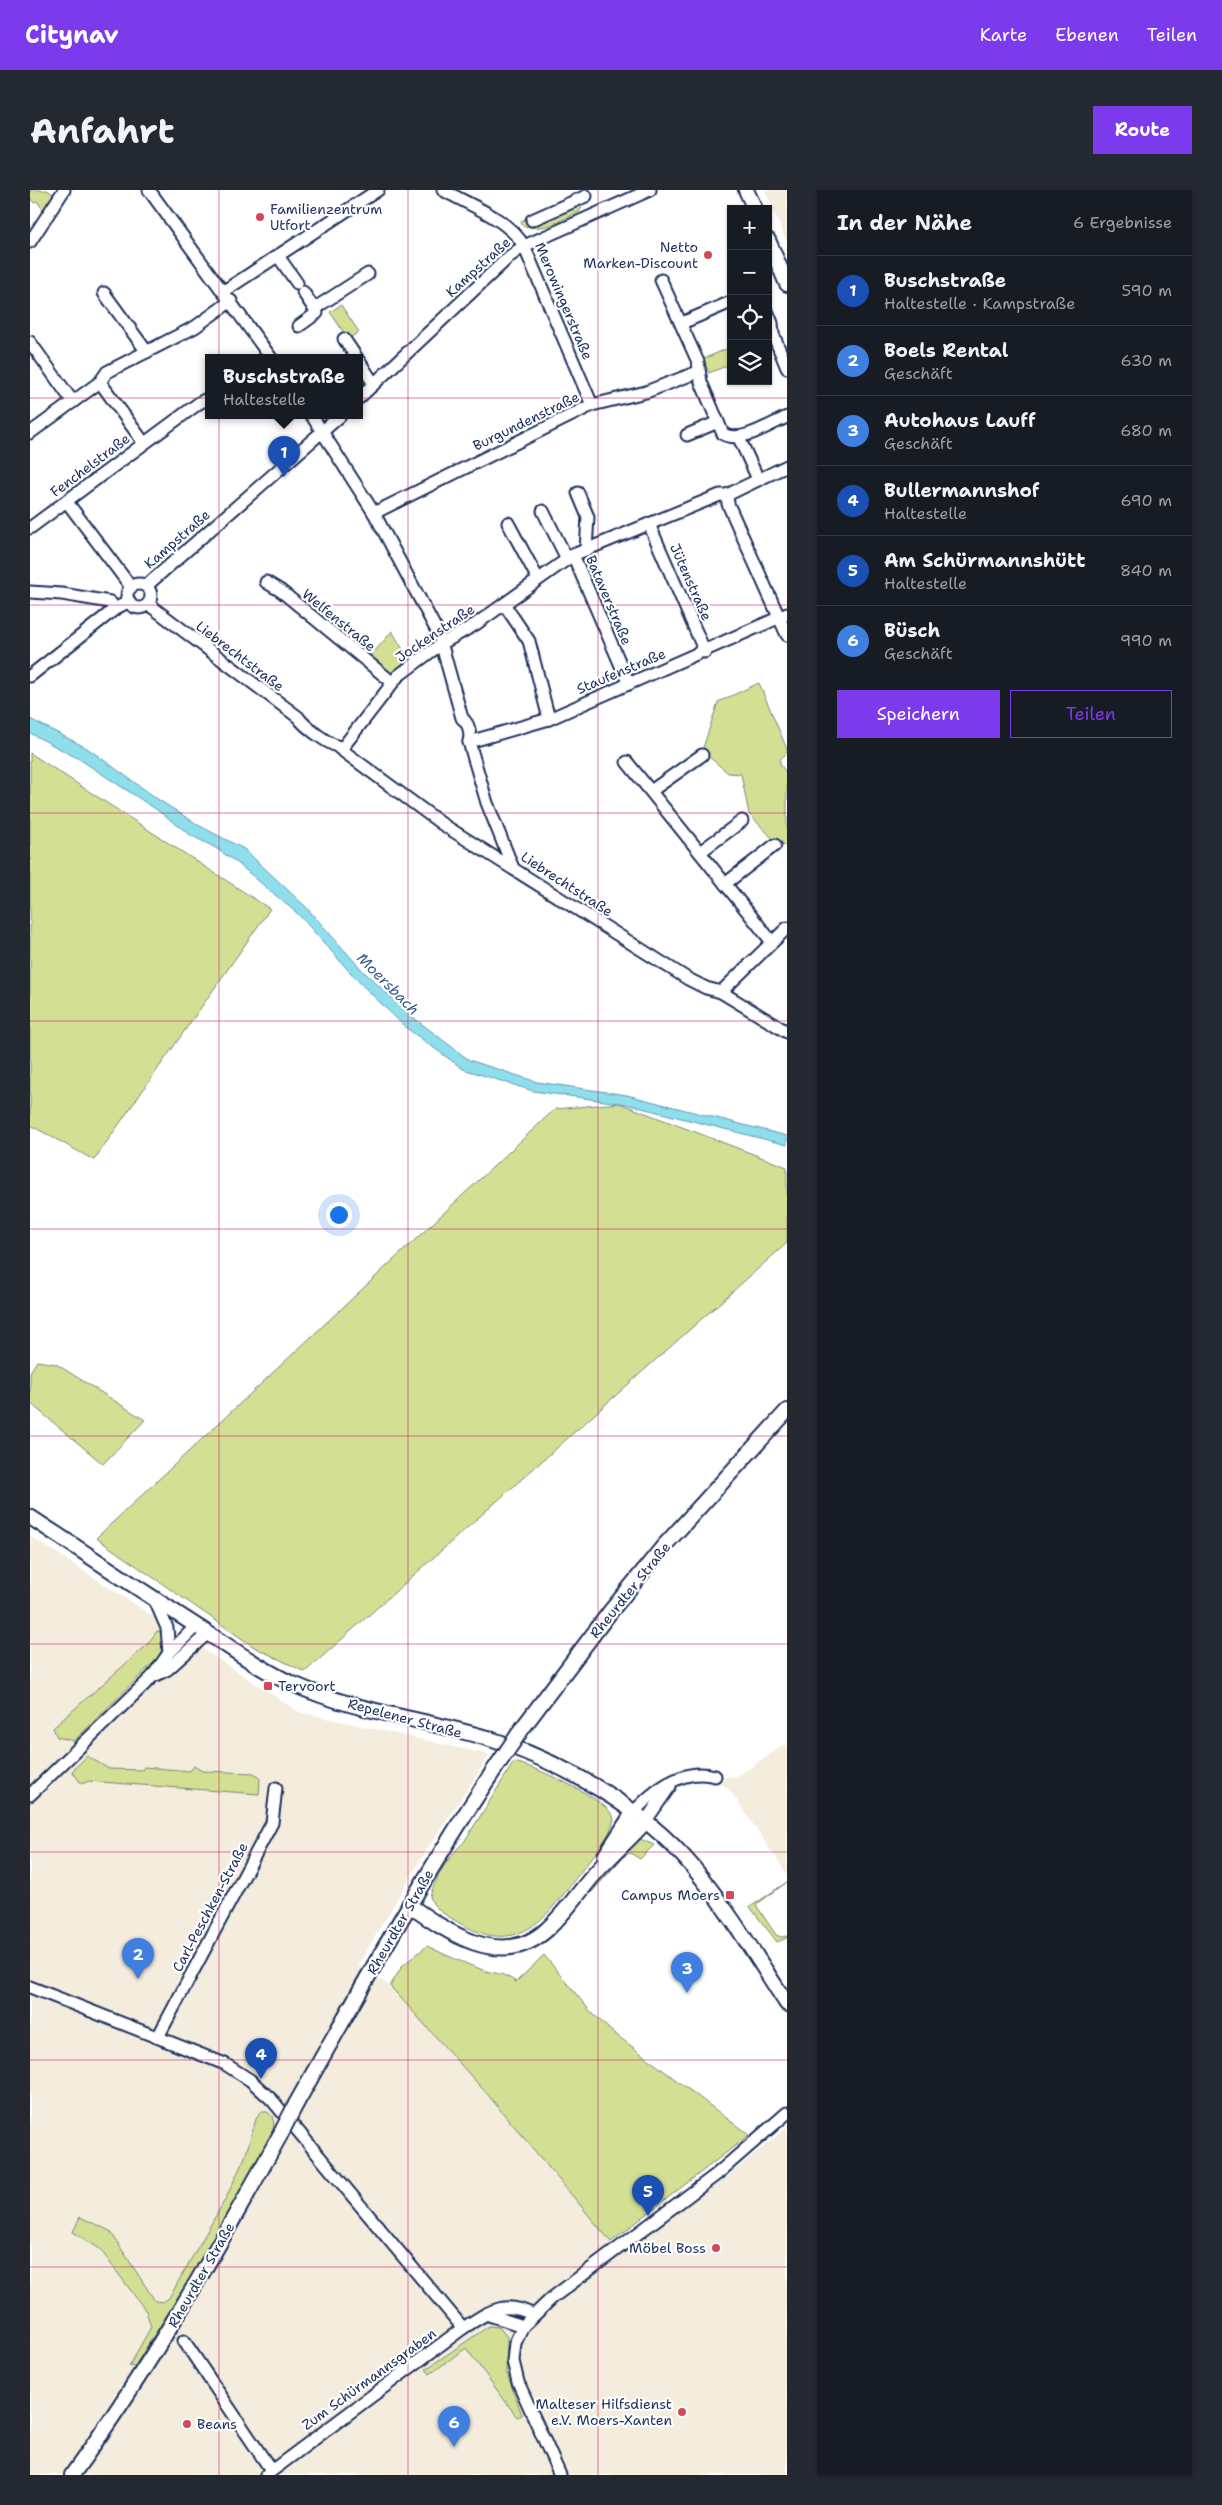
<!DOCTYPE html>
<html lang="de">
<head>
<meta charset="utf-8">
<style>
  :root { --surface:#171b24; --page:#242831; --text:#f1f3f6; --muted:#9ea1a6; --line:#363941; --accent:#7c3aed }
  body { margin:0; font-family:"Shantell Sans",sans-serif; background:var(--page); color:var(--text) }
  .controls { position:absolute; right:15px; top:15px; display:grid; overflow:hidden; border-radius:0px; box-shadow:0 1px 4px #0004 }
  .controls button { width:45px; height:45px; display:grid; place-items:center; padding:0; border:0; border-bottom:1px solid var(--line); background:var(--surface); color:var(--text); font:25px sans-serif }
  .you { position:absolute; left:308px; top:1024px; width:18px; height:18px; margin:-12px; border:4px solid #fff; border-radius:50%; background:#1a73e8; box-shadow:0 0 0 8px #1a73e833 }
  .badge { display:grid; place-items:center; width:32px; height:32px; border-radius:50%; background:var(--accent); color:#fff; font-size:16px; font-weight:700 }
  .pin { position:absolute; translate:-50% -41px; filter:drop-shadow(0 1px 2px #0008) }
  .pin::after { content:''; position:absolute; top:26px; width:18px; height:15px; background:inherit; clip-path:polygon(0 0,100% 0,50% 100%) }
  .popup { position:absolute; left:175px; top:164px; width:158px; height:65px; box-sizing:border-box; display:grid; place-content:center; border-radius:0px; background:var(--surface); filter:drop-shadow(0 1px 4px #0005); font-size:16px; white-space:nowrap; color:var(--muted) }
  .popup b { font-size:19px; color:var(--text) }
  .popup::after { content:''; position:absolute; left:50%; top:100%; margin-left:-10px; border:10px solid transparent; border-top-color:var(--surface) }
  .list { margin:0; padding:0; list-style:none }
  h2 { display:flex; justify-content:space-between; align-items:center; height:65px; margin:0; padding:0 20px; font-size:21px }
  h2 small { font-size:16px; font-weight:400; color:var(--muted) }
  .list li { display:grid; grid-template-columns:32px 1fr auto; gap:15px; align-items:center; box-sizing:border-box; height:70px; padding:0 20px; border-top:1px solid var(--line) }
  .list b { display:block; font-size:19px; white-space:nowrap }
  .list p { margin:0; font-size:16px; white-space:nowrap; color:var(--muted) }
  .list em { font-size:16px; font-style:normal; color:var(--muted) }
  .actions { display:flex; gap:10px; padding:15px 20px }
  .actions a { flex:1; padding:11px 0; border:1px solid var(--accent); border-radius:0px; text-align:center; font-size:18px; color:var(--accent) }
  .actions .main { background:var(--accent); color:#fff }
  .icon { flex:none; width:28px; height:28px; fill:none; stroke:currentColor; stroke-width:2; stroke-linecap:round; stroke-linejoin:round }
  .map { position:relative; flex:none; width:757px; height:2285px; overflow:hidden; border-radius:0px }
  header { display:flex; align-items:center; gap:30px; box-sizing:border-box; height:70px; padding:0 25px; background:var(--accent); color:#fff }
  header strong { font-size:24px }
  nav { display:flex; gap:28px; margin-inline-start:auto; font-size:18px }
  .intro { display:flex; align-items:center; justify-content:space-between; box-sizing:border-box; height:120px; padding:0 30px }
  h1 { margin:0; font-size:35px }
  .button { padding:12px 22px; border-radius:0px; background:var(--accent); color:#fff; font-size:18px; font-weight:700 }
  main { display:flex; gap:30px; padding:0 30px }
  aside { flex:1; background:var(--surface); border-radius:0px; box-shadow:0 1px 4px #0004 }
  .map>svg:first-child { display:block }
  .built { fill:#f4ecdd }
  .green { fill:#d3e093; stroke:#778878 }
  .water { fill:#8fdeec; stroke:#6198b3 }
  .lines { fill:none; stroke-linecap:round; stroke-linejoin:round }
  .minor-casing { stroke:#1b2f5e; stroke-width:15 }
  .major-casing { stroke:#1b2f5e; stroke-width:18 }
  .minor { stroke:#fff; stroke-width:11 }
  .major { stroke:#fff; stroke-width:14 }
  .major-bridge-casing { stroke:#1b2f5e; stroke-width:18; stroke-linecap:butt }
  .major-bridge { stroke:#fff; stroke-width:14 }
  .grid { fill:none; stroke:#c2185b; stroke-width:1; stroke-opacity:0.55 }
  .poi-dot { fill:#d1495b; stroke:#fff; stroke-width:2 }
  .labels { text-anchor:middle; stroke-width:4.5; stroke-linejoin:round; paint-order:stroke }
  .poi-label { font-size:14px; fill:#1b2f5e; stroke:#fff; text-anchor:end }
  .street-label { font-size:14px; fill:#1b2f5e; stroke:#fff }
  .water-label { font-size:15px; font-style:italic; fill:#385b82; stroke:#fff }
</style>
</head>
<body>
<header>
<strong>Citynav</strong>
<nav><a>Karte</a><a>Ebenen</a><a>Teilen</a></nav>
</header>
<div class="intro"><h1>Anfahrt</h1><a class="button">Route</a></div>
<main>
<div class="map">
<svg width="757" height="2285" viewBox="0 0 757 2285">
  <rect width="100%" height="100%" fill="#fff"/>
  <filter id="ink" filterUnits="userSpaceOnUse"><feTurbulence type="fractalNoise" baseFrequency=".02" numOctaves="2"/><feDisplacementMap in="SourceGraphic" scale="10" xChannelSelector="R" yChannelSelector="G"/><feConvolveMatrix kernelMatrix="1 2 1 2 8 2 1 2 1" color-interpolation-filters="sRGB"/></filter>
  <g filter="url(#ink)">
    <!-- built -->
    <g class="built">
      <polygon points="735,0 757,0 757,53"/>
      <polygon points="0,1346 269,1522 460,1565 394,1664 328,1775 360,1796 458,1905 591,2064 699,1985 757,1937 757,2285 0,2285"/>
      <polygon points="757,1553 757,1684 699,1599 689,1592 696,1587 703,1587 711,1584"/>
    </g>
    <!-- green -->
    <g class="green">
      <polygon points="0,0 17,0 25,5 14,21 7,11 4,13 0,8"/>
      <path d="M551,11L552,17L549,22C531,30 512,43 492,35L491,31Z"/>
      <polygon points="311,115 329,142 318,149 300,122"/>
      <polygon points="701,157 701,174 679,183 673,169"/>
      <polygon points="362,441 380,471 363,483 359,483 340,467"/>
      <polygon points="729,493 757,559 757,563 750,569 750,574 757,584 757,656 745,651 719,624 711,584 698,583 672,561 688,512"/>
      <polygon points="0,563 240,719 64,970 0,935"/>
      <polygon points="589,913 757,977 757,1053 275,1482 224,1457 66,1348 525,919"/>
      <polygon points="7,1171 26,1174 115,1230 73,1274 0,1213 0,1182"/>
      <polygon points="127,1441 132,1442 135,1453 127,1469 44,1551 27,1547 23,1538 117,1455"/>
      <polygon points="57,1566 79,1579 112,1580 114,1577 160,1581 164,1576 172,1581 224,1583 230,1589 229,1604 58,1591 55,1593 50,1592 42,1581"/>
      <path d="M484,1572C503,1576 581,1610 584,1629C580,1649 561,1668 549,1684C514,1730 488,1769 426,1731C416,1725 402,1718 400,1706C406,1686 419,1666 434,1652Z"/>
      <polygon points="608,1648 624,1655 610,1669 600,1663 594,1666 562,1702 559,1702 595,1659"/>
      <polygon points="757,1692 726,1715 746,1745 751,1747 757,1746 757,1748 747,1752 720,1717"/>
      <path d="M397,1756C415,1765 434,1773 453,1780C468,1785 472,1782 486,1792L514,1765L560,1821L580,1840L719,1945L581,2052L458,1905L360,1796L373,1775Z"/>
      <polygon points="231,1922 237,1922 242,1926 244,1934 242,1943 183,2052 104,2177 99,2176 121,2137 116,2121 70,2059 43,2042 50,2027 80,2041 125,2111 133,2112 139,2108 196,2008 215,1967 226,1929"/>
      <polygon points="459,2136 469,2137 477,2147 476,2181 492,2225 487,2227 436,2158 400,2184 396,2179"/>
    </g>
    <!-- water -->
    <polygon class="water" points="0,529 57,558 129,610 170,636 214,659 276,717 333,781 384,828 439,870 507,892 597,905 757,946 757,955 596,914 503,901 433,879 375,837 326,789 269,725 206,672 184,657 162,646 124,618 49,569 0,543"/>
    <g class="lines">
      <!-- minor casing -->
      <g class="minor-casing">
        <g id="minor">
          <polyline points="119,0 241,168"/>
          <path d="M413,0C441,16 477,28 494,56L562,215"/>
          <polyline points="502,30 556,6"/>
          <polyline points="0,52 34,0"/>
          <polyline points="248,66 267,93"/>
          <path d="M631,90L668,172L671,192L693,244C711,254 740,234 757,227"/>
          <polyline points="194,101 348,0"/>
          <polyline points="74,103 117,162"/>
          <polyline points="285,118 338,84"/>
          <polyline points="738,123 742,133 743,144 757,178"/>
          <polyline points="652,133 701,112"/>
          <polyline points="269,136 287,123 273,102"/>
          <polyline points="314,149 327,168"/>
          <polyline points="0,152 43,212"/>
          <polyline points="329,171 344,194"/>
          <polyline points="70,192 114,253"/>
          <polyline points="329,208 480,66 494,56 620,0"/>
          <path d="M282,226L344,323L409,445L432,528C439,534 441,543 439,552L457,613L483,678"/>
          <polyline points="0,243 70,192 77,182 165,137 201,111"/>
          <polyline points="657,245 688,232"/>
          <polyline points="709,248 728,289"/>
          <polyline points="548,303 558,327 556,360"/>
          <polyline points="697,305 698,314 757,445"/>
          <polyline points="37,312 101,397"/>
          <polyline points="513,321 537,369"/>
          <polyline points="344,323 562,215 616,202 668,182"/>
          <polyline points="478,333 508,389"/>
          <polyline points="619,334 675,462"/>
          <polyline points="0,338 169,213 179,208"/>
          <polyline points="543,365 599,494"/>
          <polyline points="236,392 251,401 362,492"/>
          <circle cx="109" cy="406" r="12"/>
          <polyline points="116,396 310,226"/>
          <polyline points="0,402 32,404 80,412 85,419"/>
          <path d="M118,414L268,527C274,536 302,558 313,557L368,486L411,454L446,434L543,365L690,305H697L757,276"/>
          <polyline points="474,414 499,451 519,529"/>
          <polyline points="0,486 85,419 99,411"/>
          <polyline points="439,552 519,529 757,424"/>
          <polyline points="309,558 412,634 658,789 676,798 691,802 757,842"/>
          <polyline points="597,572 742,752"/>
          <polyline points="621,601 672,565"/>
          <polyline points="670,662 712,631"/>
          <polyline points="695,694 745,655"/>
          <polyline points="691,802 757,738"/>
          <polyline points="124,1408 137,1438 139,1463"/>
          <polyline points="126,1485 138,1479 178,1443"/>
          <polyline points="0,1605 122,1487 139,1463 166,1436"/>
          <path d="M603,1623C623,1601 653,1577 685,1586"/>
          <polyline points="615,1632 640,1596"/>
          <polyline points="0,1797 195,1874 220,1890 242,1910 433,2138"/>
          <polyline points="128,1847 242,1633 246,1598"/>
          <polyline points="456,2124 493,2136"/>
          <polyline points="154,2151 241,2280"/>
          <path d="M236,2285L433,2138C459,2122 474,2109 503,2125"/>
          <polyline points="530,2285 488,2192 483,2171 485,2153 493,2136 522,2108 687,1984 757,1923"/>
        </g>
      </g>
      <!-- major casing -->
      <g class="major-casing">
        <g id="major">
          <polyline points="716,0 725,19"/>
          <polyline points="738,50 757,94"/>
          <path d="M0,1327C60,1366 119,1406 179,1444C206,1461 233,1481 263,1494C326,1522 395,1529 460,1549C534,1573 612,1617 662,1676C698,1719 727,1768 757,1814"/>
          <polyline points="494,1536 580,1422 633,1357 757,1221"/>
          <polyline points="575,1666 603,1623"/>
          <path d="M379,1715C417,1742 470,1779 514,1742C532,1727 546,1706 562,1687C578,1668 598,1651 615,1632"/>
          <path d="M266,1914C329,1802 391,1690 462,1583"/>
          <path d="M42,2285C120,2177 185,2063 249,1947"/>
        </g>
      </g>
      <!-- minor -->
      <use href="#minor" class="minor"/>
      <!-- major -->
      <use href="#major" class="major"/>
      <!-- major-bridge casing -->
      <g class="major-bridge-casing">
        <g id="major-bridge">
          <polyline points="462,1583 494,1536"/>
          <polyline points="249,1947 266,1914"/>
        </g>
      </g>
      <!-- major-bridge -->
      <use href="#major-bridge" class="major-bridge"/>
    </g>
  </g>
  <!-- grid -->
  <path class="grid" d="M189,0V2285M378,0V2285M568,0V2285M0,208H757M0,415H757M0,623H757M0,831H757M0,1039H757M0,1246H757M0,1454H757M0,1662H757M0,1870H757M0,2077H757"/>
  <!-- markers -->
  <g class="poi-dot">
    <circle cx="230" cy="27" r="5"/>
    <circle cx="678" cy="65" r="5"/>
    <rect x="233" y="1491" width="10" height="10" rx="2.5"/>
    <rect x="695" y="1700" width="10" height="10" rx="2.5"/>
    <circle cx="686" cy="2058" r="5"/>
    <circle cx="652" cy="2222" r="5"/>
    <circle cx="157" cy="2234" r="5"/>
  </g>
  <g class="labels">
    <!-- poi labels -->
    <g class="poi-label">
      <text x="240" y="24" text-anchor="start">Familienzentrum<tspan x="240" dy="16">Utfort</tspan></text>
      <text x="668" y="62">Netto<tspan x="668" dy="16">Marken-Discount</tspan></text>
      <text x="248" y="1501" text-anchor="start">Tervoort</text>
      <text x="690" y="1710">Campus Moers</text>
      <text x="676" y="2063">Möbel Boss</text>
      <text x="642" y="2219">Malteser Hilfsdienst<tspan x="642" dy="16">e.V. Moers-Xanten</tspan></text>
      <text x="167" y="2239" text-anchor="start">Beans</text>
    </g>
    <!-- street labels -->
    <g class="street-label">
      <text transform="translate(448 77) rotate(-42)" y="5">Kampstraße</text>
      <text transform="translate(534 111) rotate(67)" y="5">Merowingerstraße</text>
      <text transform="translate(496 231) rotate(-26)" y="5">Burgundenstraße</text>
      <text transform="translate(60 275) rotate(-37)" y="5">Fenchelstraße</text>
      <text transform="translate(147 349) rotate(-41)" y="5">Kampstraße</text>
      <text transform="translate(661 392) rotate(66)" y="5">Jütenstraße</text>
      <text transform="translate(579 410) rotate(67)" y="5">Bataverstraße</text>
      <text transform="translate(309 430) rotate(39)" y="5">Welfenstraße</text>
      <text transform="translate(405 443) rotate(-34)" y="5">Jockenstraße</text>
      <text transform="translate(210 466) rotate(37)" y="5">Liebrechtstraße</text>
      <text transform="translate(591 481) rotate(-23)" y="5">Staufenstraße</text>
      <text transform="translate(537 694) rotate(33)" y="5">Liebrechtstraße</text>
      <text transform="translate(600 1400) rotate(-51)" y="5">Rheurdter Straße</text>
      <text transform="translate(375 1528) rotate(15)" y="5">Repelener Straße</text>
      <text transform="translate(180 1717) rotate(-62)" y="5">Carl-Peschken-Straße</text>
      <text transform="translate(370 1732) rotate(-60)" y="5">Rheurdter Straße</text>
      <text transform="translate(171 2085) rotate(-60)" y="5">Rheurdter Straße</text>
      <text transform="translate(339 2189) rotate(-36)" y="5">Zum Schürmannsgraben</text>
    </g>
    <!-- water labels -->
    <g class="water-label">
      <text transform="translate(358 794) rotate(45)" y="5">Moersbach</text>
    </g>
  </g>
</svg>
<div class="controls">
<button>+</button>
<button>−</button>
<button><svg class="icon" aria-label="locate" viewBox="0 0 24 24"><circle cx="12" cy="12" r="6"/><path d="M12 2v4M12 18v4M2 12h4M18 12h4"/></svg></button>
<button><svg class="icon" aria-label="layers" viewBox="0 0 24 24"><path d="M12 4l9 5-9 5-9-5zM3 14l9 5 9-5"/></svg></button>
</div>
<div class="you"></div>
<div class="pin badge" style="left:254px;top:287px;background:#1a4fb4">1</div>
<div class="popup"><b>Buschstraße</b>Haltestelle</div>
<div class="pin badge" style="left:108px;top:1789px;background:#3f7fe0">2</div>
<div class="pin badge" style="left:657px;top:1803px;background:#3f7fe0">3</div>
<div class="pin badge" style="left:231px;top:1889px;background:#1a4fb4">4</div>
<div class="pin badge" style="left:618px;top:2026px;background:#1a4fb4">5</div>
<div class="pin badge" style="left:424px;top:2257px;background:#3f7fe0">6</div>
</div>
<aside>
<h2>In der Nähe<small>6 Ergebnisse</small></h2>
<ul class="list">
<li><span class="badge" style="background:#1a4fb4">1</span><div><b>Buschstraße</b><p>Haltestelle · Kampstraße</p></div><em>590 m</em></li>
<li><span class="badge" style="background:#3f7fe0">2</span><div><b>Boels Rental</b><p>Geschäft</p></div><em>630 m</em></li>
<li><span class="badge" style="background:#3f7fe0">3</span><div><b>Autohaus Lauff</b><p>Geschäft</p></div><em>680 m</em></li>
<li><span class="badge" style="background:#1a4fb4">4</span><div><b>Bullermannshof</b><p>Haltestelle</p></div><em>690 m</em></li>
<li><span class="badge" style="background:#1a4fb4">5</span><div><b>Am Schürmannshütt</b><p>Haltestelle</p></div><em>840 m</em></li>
<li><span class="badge" style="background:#3f7fe0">6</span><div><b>Büsch</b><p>Geschäft</p></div><em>990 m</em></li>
</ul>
<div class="actions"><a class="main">Speichern</a><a>Teilen</a></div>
</aside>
</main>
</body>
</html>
